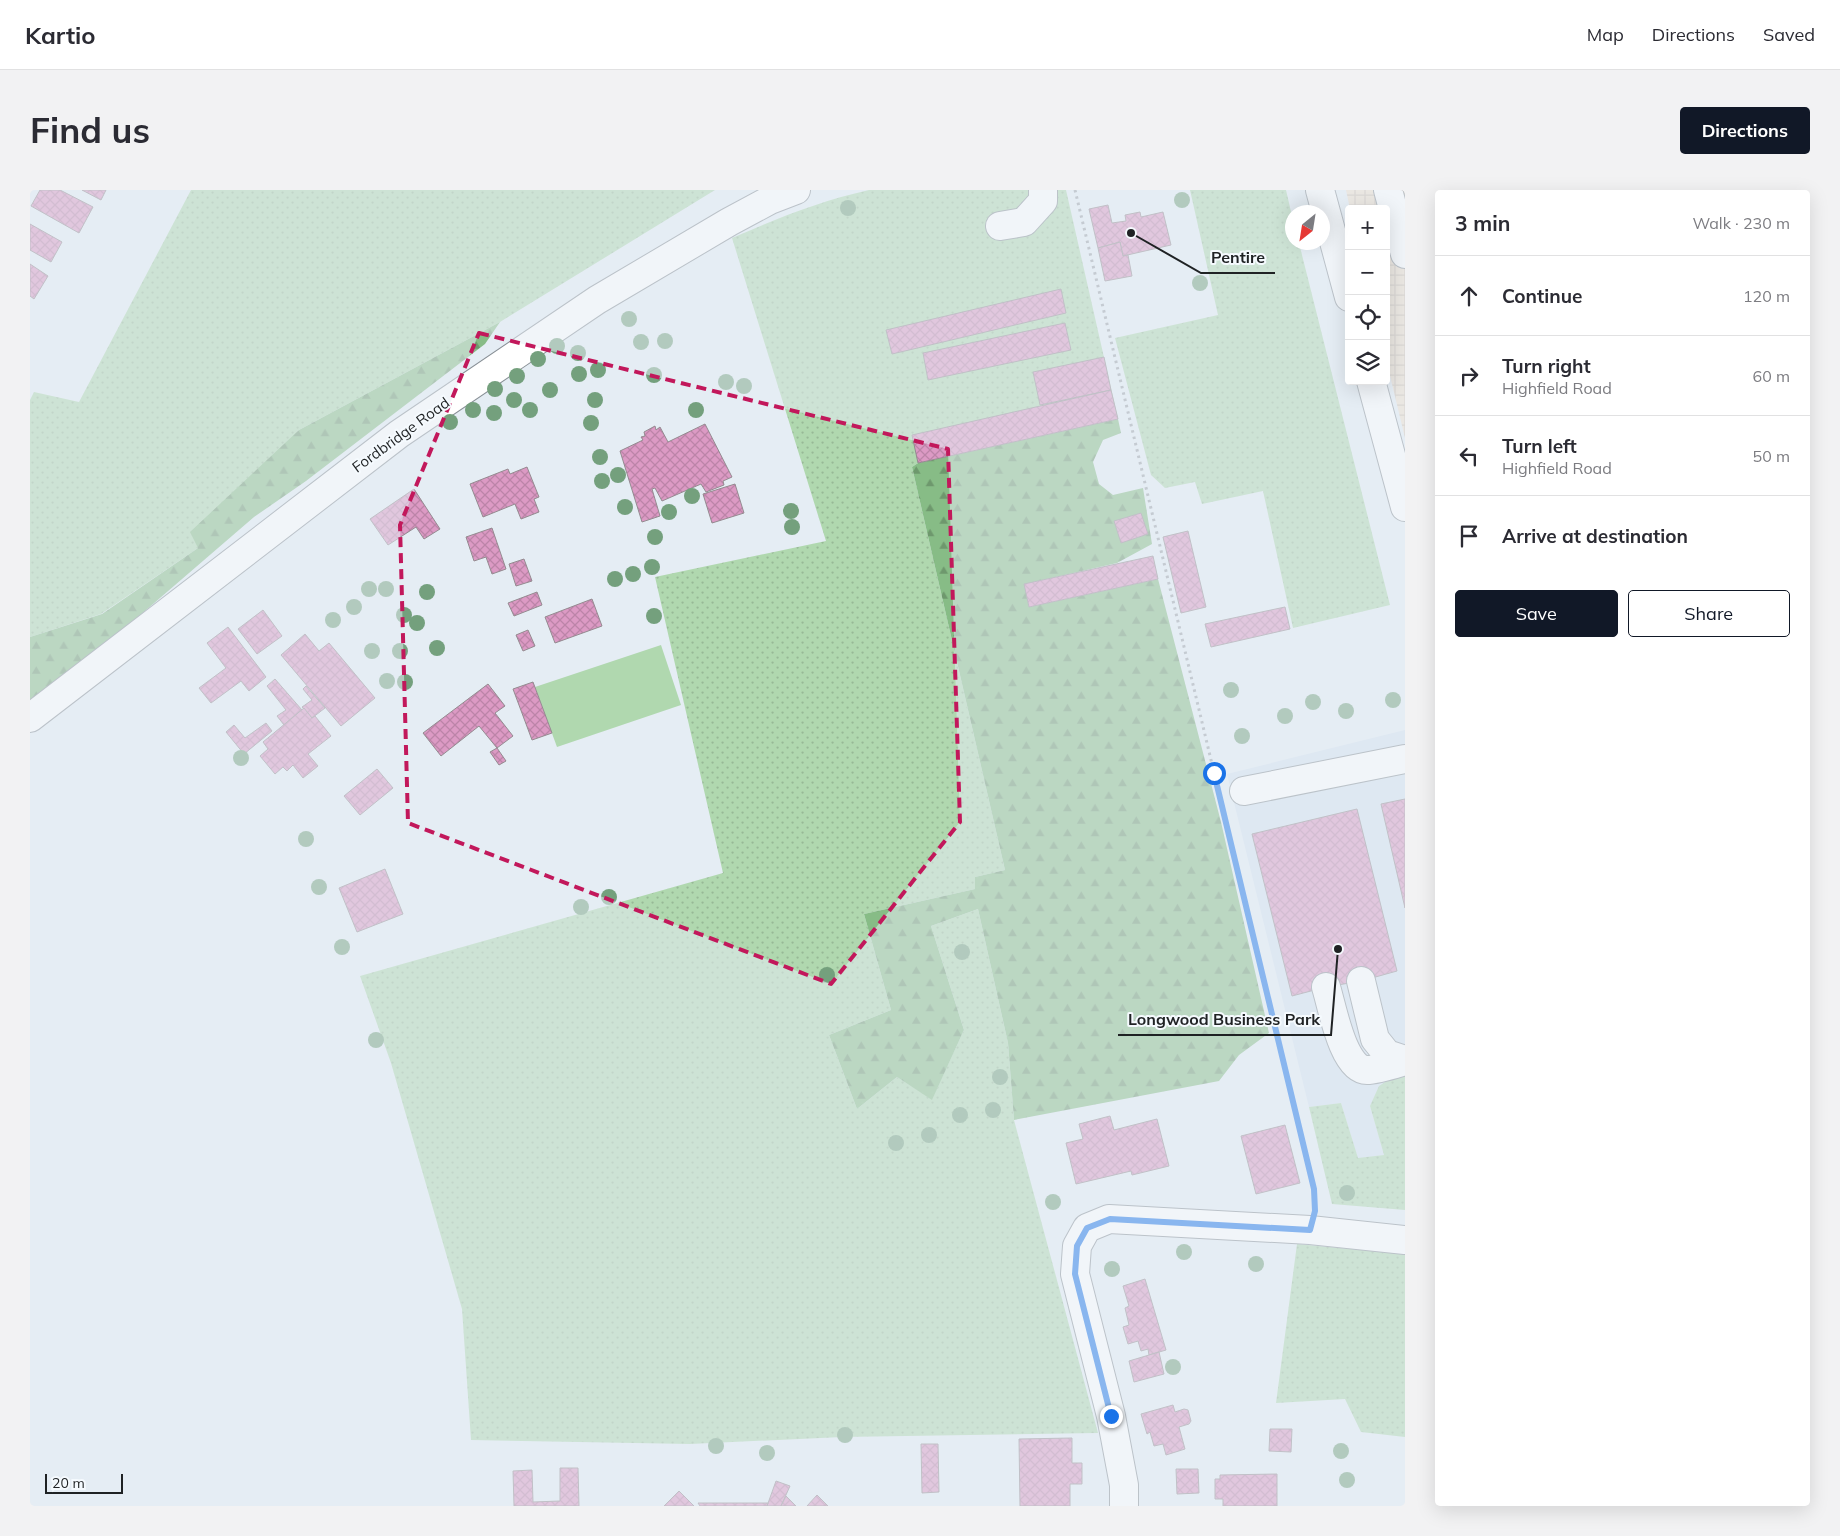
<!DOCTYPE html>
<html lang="en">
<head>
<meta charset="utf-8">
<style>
  :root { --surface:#fff; --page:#f2f2f3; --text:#2b2b33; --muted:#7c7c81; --line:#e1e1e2; --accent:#111827 }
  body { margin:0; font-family:Mulish,sans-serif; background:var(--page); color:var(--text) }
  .controls { position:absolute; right:15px; top:15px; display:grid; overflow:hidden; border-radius:5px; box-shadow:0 5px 20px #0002 }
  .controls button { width:45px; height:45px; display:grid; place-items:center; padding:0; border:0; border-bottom:1px solid var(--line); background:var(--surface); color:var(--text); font:25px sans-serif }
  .compass { position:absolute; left:1255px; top:15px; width:45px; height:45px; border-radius:50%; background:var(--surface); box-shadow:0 5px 20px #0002; rotate:210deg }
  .scale { position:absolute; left:15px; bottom:12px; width:78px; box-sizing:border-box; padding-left:5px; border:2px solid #1f2224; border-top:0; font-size:14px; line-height:18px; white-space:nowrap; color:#1f2224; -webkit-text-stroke:4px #f5fafe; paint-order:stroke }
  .stop { position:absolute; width:15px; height:15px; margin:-11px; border:4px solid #1a73e8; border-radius:50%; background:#fff }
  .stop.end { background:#1a73e8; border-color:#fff; box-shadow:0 1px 5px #0008 }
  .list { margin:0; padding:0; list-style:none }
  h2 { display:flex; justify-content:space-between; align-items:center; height:65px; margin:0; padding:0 20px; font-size:21px }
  h2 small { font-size:16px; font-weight:400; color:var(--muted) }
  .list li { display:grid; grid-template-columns:32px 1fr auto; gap:15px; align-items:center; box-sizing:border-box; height:80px; padding:0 20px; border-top:1px solid var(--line) }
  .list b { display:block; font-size:19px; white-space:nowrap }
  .list p { margin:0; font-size:16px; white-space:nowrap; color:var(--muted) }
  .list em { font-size:16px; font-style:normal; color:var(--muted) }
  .actions { display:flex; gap:10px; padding:15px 20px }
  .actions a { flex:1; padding:11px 0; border:1px solid var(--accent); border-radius:5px; text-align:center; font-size:18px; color:var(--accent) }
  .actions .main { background:var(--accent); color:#fff }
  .icon { flex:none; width:28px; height:28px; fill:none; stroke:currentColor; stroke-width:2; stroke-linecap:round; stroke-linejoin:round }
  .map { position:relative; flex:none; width:1375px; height:1316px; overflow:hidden; border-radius:5px }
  header { display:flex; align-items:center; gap:30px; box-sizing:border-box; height:70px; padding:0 25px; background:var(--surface); border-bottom:1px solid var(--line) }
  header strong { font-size:24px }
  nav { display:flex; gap:28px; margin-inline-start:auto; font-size:18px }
  .intro { display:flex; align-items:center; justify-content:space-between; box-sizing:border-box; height:120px; padding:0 30px }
  h1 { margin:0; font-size:35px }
  .button { padding:12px 22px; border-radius:5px; background:var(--accent); color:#fff; font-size:18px; font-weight:700 }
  main { display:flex; gap:30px; padding:0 30px }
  aside { flex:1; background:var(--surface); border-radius:5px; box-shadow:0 5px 20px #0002 }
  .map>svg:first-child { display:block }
  .built { fill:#d5e2ef }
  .industrial { fill:url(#industrial-grid) }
  .grass { fill:url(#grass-dots) }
  .forest { fill:url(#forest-firs) }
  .garden { fill:#b0d8af }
  .building { fill:url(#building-cross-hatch); stroke:#948b90 }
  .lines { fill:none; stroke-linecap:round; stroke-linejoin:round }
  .minor-casing { stroke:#899096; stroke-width:30 }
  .path { stroke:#9da3a9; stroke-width:3; stroke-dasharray:2.5 4; stroke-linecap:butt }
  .minor { stroke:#fff; stroke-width:28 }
  .tree { fill:#74a07d }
  .route { stroke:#1a73e8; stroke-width:6 }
  .marked { fill:none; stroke:#c2185b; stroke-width:4; stroke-dasharray:10 6; stroke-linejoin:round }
  .labels { text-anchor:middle; stroke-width:4; stroke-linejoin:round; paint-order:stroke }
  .street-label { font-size:15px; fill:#1f2224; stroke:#f5fafe }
  .leader { fill:none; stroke:#1f2224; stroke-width:2 }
  .callout-dot { fill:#1f2224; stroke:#f5fafe; stroke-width:2 }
  .callout-label { font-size:16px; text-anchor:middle; font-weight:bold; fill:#1f2224; stroke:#f5fafe; stroke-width:4; stroke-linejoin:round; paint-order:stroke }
</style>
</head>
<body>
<header>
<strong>Kartio</strong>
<nav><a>Map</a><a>Directions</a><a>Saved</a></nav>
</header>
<div class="intro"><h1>Find us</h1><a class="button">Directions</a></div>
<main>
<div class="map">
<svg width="1375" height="1316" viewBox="0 0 1375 1316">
  <defs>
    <pattern id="industrial-grid" width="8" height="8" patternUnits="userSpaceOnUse" patternTransform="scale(1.25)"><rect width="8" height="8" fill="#f0dfcd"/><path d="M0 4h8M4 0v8" fill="none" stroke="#cdbfb0"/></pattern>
    <pattern id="grass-dots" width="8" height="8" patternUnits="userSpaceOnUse" patternTransform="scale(1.25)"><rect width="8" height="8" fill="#b0d8af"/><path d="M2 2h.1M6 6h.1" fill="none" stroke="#97b996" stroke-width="1.8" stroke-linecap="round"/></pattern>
    <pattern id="forest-firs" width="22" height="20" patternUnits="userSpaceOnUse" patternTransform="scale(1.25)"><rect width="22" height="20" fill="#87bc86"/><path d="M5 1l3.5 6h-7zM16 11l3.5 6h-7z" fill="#6e986d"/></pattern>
    <pattern id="building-cross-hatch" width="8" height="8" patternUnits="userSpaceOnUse" patternTransform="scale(1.25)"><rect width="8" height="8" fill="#dc9ac4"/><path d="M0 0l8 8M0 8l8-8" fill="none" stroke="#bc84a8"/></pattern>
  </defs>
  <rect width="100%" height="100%" fill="#e5edf4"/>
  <!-- built -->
  <polygon class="built" points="1375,540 1375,884 1340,916 1354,965 1328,969 1311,913 1279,917 1197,584"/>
  <!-- industrial -->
  <polygon class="industrial" points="1316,0 1375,0 1375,248 1356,169 1356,19 1320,19"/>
  <!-- grass -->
  <g class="grass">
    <polygon points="161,0 685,0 470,132 269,240 168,358 71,424 0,447 0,210 4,202 49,212"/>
    <path d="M839,0H1036L1088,229L888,273L882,277L975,680L945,687V699L834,724L861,820L799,845L827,919L867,887L902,909L934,840L901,736L948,719L978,853L984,930L1068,1243L812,1247L660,1254L441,1250L432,1119L361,873L330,786L693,683L625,387L796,351L702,48C748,28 790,11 839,0Z"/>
    <polygon points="1160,0 1256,0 1262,26 1262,52 1269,53 1360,415 1263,438 1233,301 1172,314 1165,292 1135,298 1121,285 1085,148 1188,125"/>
    <polygon points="1375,884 1375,1020 1302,1014 1279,917 1311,913 1328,968 1354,965 1340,916 1349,896 1364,886"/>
    <polygon points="1267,1054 1375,1064 1375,1247 1331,1242 1315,1209 1246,1213"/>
  </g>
  <!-- forest -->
  <g class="forest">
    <polygon points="470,132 455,154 276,291 224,327 0,520 0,447 72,424 168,358 160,342 269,240"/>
    <polygon points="1088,229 1091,243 1073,250 1063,272 1069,294 1083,305 1113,298 1122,354 1087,373 995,394 999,417 1128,389 1191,632 1239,843 1209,865 1189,891 984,930 978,853 948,719 901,736 934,840 902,910 867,887 827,919 799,845 861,820 834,724 945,699 945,687 975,680 882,277 888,273"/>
  </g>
  <!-- garden -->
  <polygon class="garden" points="631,455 651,515 527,557 505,497"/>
  <!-- building -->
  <g class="building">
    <polygon points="10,0 30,0 63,17 49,43 1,16"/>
    <polygon points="52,0 76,0 71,10"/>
    <polygon points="1078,15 1082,33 1096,31 1095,25 1110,22 1111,27 1133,22 1141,55 1093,66 1090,52 1068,58 1059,19"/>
    <polygon points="0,34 32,52 21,72 0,60"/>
    <polygon points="1090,52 1093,66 1098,65 1102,86 1075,91 1068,58"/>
    <polygon points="0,74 18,86 4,109 0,106"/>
    <polygon points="1031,99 1036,123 862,164 856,140"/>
    <polygon points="1035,133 1041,160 898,190 893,163"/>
    <polygon points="1074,167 1081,200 1010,215 1003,182"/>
    <polygon points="1081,200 1088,229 888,273 882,245"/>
    <polygon points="675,234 702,287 693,291 694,295 676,302 671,294 632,311 625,298 622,299 630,326 612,332 590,261 613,250 611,247 615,246 614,242 625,236 626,240 630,237 638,252"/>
    <polygon points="497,277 509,307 504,309 509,322 491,329 485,314 453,327 440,294 478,279 480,284"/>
    <polygon points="705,294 714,323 682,333 673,304"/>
    <polygon points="384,299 410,339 394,349 386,337 358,355 340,329"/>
    <polygon points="1111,323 1118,344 1091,353 1084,331"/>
    <polygon points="462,338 476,379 462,384 456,367 444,371 436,347"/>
    <polygon points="1158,341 1176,417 1151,423 1133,347"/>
    <polygon points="1123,366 1128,389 999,417 994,394"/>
    <polygon points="494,369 502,391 486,396 479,374"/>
    <polygon points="507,402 512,415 484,426 478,413"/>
    <polygon points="562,409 572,436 525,453 515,427"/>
    <polygon points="1255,417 1260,439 1181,457 1175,434"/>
    <polygon points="233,420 252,446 227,464 208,439"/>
    <polygon points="198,437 236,487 219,501 211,491 181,513 169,498 196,478 177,453"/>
    <polygon points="498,440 505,456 493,461 486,445"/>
    <polygon points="275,444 289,461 299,453 345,508 311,536 251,465"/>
    <polygon points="245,489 272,520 254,535 247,526 256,520 237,496"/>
    <polygon points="503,492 522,543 502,550 483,499"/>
    <polygon points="458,494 475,516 465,523 483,546 467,558 449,536 411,566 393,543"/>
    <polygon points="276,496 295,518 282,528 272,517 282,510 273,499"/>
    <polygon points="274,518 282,528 285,526 301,546 278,564 288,576 273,588 263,575 257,581 253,577 245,584 230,566 238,559 233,552"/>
    <polygon points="236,533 242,541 214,564 196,542 204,535 215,548"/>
    <polygon points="467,558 476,571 469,575 460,562"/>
    <polygon points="347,579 363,598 330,625 314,606"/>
    <polygon points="1375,609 1375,718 1351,614"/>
    <polygon points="1327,619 1367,781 1331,791 1296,797 1262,806 1222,644"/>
    <polygon points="355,679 373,724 327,742 309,698"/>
    <polygon points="1080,926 1084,940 1127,929 1139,976 1102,985 1101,981 1046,994 1036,953 1053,949 1049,934"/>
    <polygon points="1255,935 1270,993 1226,1004 1211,946"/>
    <polygon points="1115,1089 1136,1160 1119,1165 1118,1159 1111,1161 1108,1151 1098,1154 1093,1137 1099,1135 1095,1118 1099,1116 1093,1096"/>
    <polygon points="1129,1162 1134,1184 1104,1192 1099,1171"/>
    <polygon points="1143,1215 1145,1222 1154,1219 1158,1220 1161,1231 1159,1234 1149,1237 1155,1259 1136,1265 1133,1254 1124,1256 1120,1242 1117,1244 1111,1224"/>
    <polygon points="1240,1239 1262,1239 1261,1262 1239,1261"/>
    <polygon points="1042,1248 1042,1273 1052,1273 1052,1294 1040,1294 1040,1316 990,1316 989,1249"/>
    <polygon points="891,1254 908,1254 909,1302 892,1303"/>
    <polygon points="530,1278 548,1278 549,1316 484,1316 483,1281 502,1280 503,1312 530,1311"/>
    <polygon points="1146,1279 1168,1279 1169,1303 1147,1304"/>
    <polygon points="1247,1284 1247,1316 1193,1316 1193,1309 1185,1309 1185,1289 1190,1289 1190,1285"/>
    <polygon points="746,1291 760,1296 751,1316 737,1316"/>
    <polygon points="649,1301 664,1316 634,1316"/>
    <polygon points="787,1305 798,1316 777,1316"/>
    <polygon points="756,1306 766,1316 751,1316"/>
    <polygon points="668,1313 738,1313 737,1316 670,1316"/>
  </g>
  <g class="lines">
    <!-- minor casing -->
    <g class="minor-casing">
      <g id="minor">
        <polyline points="1290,0 1319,107"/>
        <polyline points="1358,0 1375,64"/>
        <polyline points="970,36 994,32 1013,11 1013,0"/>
        <polyline points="1341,191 1375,317"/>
        <polyline points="0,528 369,244 567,110 699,32 740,10 766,0"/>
        <polyline points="1214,601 1375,569"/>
        <polyline points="1331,791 1345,849 1357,864 1375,870"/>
        <path d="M1296,797C1302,816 1313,880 1337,880C1347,880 1365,874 1375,871"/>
        <polyline points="1094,1316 1094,1295 1081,1226 1045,1084 1047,1056 1057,1038 1079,1029 1280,1040 1375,1050"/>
      </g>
    </g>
    <!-- path -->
    <g class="path">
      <polyline points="1045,0 1187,595"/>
      <polyline points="1193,618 1284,999 1285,1013"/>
    </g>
    <!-- minor -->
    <use href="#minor" class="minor"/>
  </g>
  <!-- trees -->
  <g class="tree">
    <circle cx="1152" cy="10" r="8"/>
    <circle cx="818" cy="18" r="8"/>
    <circle cx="1170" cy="93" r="8"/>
    <circle cx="599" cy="129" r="8"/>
    <circle cx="635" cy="151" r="8"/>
    <circle cx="611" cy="152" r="8"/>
    <circle cx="527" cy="156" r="8"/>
    <circle cx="548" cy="163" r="8"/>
    <circle cx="508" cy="169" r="8"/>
    <circle cx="568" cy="180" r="8"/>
    <circle cx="549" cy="184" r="8"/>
    <circle cx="624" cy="185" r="8"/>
    <circle cx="487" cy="186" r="8"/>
    <circle cx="696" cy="192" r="8"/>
    <circle cx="714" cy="196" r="8"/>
    <circle cx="465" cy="199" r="8"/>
    <circle cx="520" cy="200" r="8"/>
    <circle cx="484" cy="210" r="8"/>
    <circle cx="565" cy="210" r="8"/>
    <circle cx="443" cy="220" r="8"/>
    <circle cx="500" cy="220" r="8"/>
    <circle cx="666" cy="220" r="8"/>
    <circle cx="464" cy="223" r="8"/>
    <circle cx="420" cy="232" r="8"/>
    <circle cx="561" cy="233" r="8"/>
    <circle cx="570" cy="267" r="8"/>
    <circle cx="588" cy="285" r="8"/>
    <circle cx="572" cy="291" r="8"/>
    <circle cx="662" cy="306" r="8"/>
    <circle cx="595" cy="317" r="8"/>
    <circle cx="761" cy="321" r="8"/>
    <circle cx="639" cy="322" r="8"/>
    <circle cx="762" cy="337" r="8"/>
    <circle cx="625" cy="347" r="8"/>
    <circle cx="622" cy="377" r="8"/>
    <circle cx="603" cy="384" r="8"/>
    <circle cx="585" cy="389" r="8"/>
    <circle cx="339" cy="399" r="8"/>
    <circle cx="356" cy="399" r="8"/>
    <circle cx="397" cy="402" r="8"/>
    <circle cx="324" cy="417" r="8"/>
    <circle cx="374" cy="425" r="8"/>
    <circle cx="624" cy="426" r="8"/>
    <circle cx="303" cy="430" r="8"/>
    <circle cx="387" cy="433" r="8"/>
    <circle cx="407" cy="458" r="8"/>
    <circle cx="342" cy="461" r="8"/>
    <circle cx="370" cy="461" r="8"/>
    <circle cx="357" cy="491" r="8"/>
    <circle cx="375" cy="492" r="8"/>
    <circle cx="1201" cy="500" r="8"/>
    <circle cx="1363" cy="510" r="8"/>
    <circle cx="1283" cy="512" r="8"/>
    <circle cx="1316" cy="521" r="8"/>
    <circle cx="1255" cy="526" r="8"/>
    <circle cx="1212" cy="546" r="8"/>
    <circle cx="211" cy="568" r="8"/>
    <circle cx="276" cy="649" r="8"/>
    <circle cx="289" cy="697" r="8"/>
    <circle cx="579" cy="707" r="8"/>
    <circle cx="551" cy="717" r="8"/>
    <circle cx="312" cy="757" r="8"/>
    <circle cx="932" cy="762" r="8"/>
    <circle cx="797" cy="785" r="8"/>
    <circle cx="346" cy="850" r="8"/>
    <circle cx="970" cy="887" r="8"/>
    <circle cx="963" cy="920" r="8"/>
    <circle cx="930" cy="925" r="8"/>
    <circle cx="899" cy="945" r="8"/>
    <circle cx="866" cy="953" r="8"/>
    <circle cx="1317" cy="1003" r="8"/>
    <circle cx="1023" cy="1012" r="8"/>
    <circle cx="1154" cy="1062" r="8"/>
    <circle cx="1226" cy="1074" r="8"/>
    <circle cx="1082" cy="1079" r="8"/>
    <circle cx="1143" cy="1177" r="8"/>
    <circle cx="815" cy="1245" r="8"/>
    <circle cx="686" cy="1256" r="8"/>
    <circle cx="1311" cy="1261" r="8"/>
    <circle cx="737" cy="1263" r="8"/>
    <circle cx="1317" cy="1290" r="8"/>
  </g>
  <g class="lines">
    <!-- route -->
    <polyline class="route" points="1081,1226 1045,1084 1047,1056 1057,1038 1080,1029 1280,1040 1285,1021 1284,999 1184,583"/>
  </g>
  <!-- marked area -->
  <path d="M0 0H1375V1316H0ZM449,143L918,259L930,632L801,794L378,633L370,335Z" fill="#e5edf4" fill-opacity=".55" fill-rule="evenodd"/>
  <path class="marked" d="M449,143L918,259L930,632L801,794L378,633L370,335Z"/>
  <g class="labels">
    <!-- street labels -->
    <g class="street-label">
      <text transform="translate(371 245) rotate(-36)" y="5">Fordbridge Road</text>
    </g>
  </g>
  <!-- callouts -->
  <path class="leader" d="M1101 43L1171 83H1245M1308 759L1301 845H1088"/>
  <g class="callout-dot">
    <circle cx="1101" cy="43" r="5"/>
    <circle cx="1308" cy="759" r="5"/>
  </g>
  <g class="callout-label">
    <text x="1208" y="73">Pentire</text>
    <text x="1194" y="835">Longwood Business Park</text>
  </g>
</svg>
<div class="controls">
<button>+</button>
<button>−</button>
<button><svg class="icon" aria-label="locate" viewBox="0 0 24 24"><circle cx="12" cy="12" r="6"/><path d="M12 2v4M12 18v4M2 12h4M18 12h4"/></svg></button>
<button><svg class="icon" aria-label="layers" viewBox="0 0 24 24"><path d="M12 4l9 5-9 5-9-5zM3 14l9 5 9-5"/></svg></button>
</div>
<svg class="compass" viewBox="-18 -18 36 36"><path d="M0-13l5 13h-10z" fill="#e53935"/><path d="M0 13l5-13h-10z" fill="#7c7c81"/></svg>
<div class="scale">20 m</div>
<div class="stop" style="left:1184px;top:583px"></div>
<div class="stop end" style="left:1081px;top:1226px"></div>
</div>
<aside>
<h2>3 min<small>Walk · 230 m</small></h2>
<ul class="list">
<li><svg class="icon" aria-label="ahead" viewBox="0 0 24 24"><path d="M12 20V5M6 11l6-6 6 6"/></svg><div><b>Continue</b></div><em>120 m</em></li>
<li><svg class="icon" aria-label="right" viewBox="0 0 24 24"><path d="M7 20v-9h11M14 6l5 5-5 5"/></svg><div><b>Turn right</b><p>Highfield Road</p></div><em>60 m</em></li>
<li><svg class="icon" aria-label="left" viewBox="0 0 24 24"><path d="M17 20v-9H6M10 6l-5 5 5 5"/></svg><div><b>Turn left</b><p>Highfield Road</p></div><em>50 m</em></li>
<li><svg class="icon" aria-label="arrive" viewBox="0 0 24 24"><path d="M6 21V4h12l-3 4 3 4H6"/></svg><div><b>Arrive at destination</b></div></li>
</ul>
<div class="actions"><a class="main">Save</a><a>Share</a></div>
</aside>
</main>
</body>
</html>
